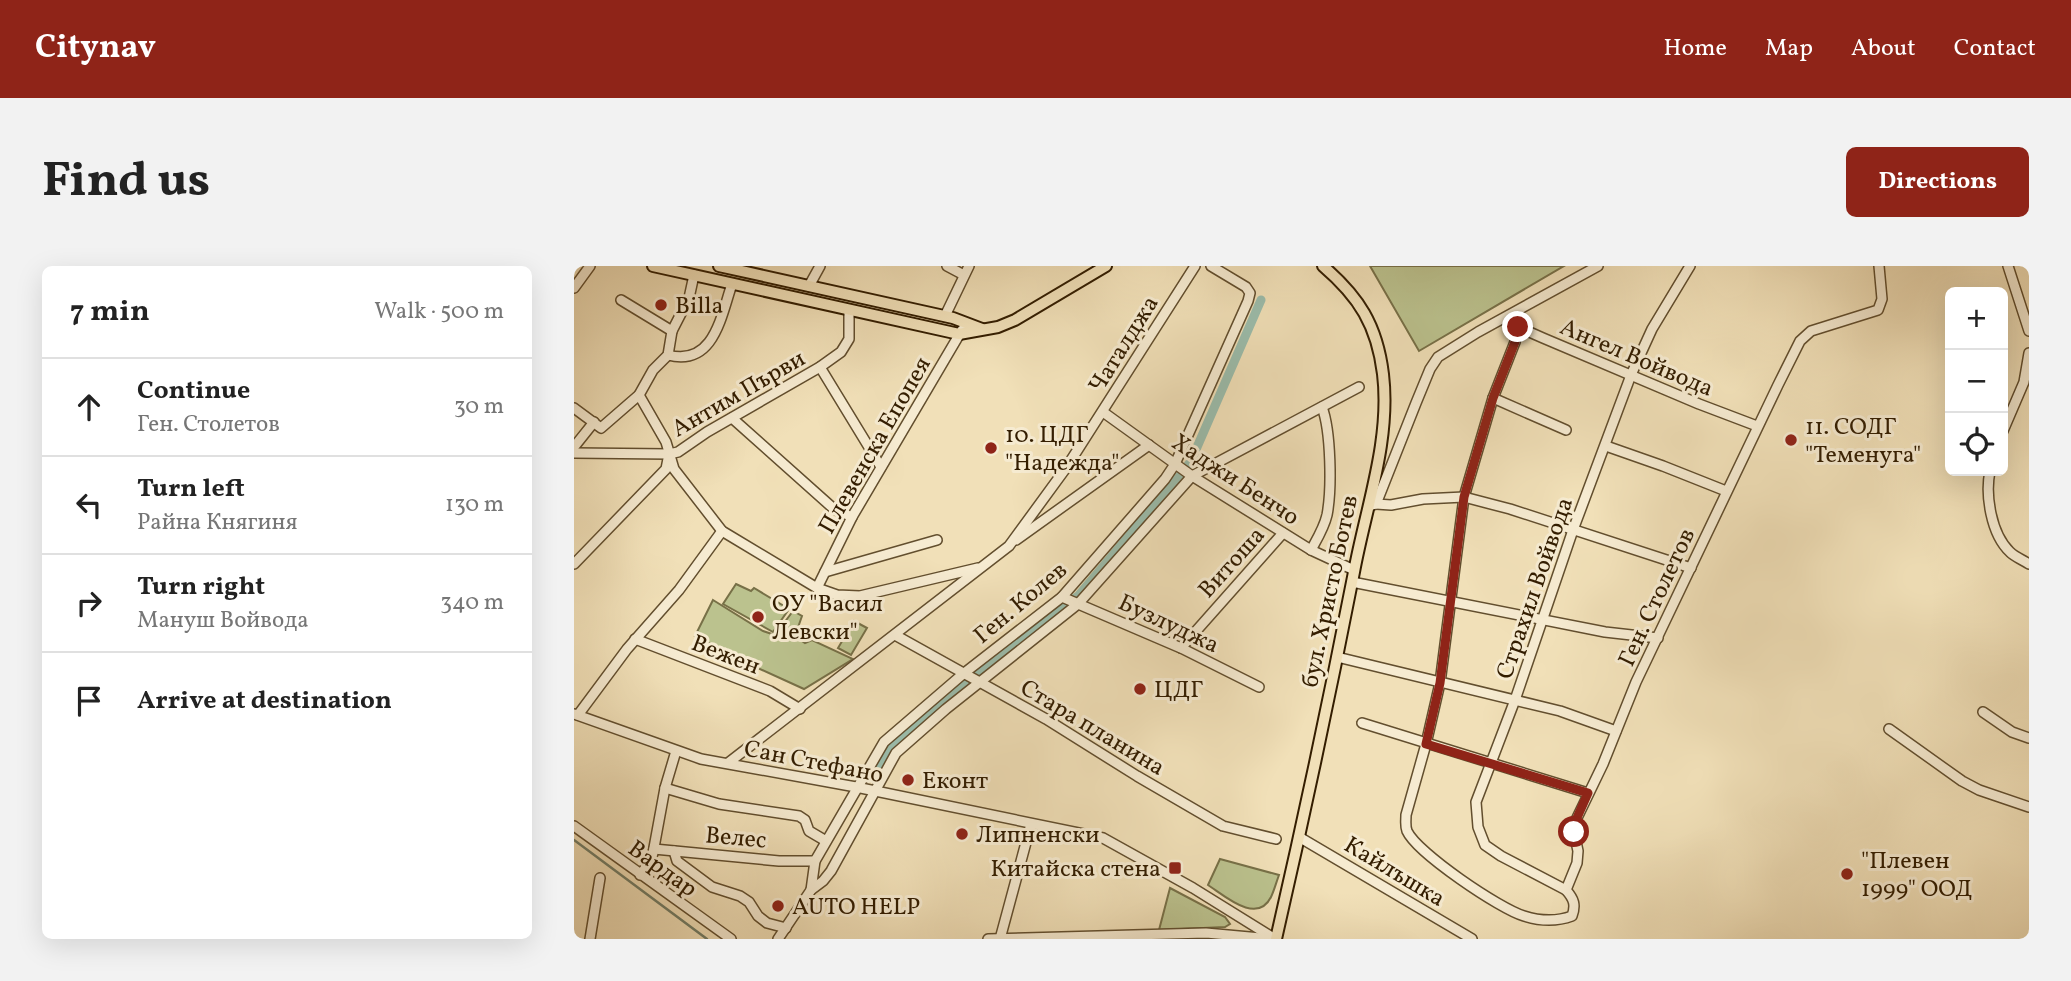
<!DOCTYPE html>
<html lang="en">
<head>
<meta charset="utf-8">
<style>
  :root { --surface:#fff; --page:#f2f2f2; --text:#222; --muted:#767676; --line:#e0e0e0; --accent:#8f2418 }
  body { margin:0; font-family:Vollkorn,serif; background:var(--page); color:var(--text) }
  .controls { position:absolute; right:21px; top:21px; display:grid; overflow:hidden; border-radius:10px; box-shadow:0 7px 28px #0002 }
  .controls button { width:63px; height:63px; display:grid; place-items:center; padding:0; border:0; border-bottom:2px solid var(--line); background:var(--surface); color:var(--text); font:35px sans-serif }
  .stop { position:absolute; width:21px; height:21px; margin:-16px; border:5px solid #8f2418; border-radius:50%; background:#fff }
  .stop.end { background:#8f2418; border-color:#fff; box-shadow:0 2px 7px #0008 }
  .list { margin:0; padding:0; list-style:none }
  h2 { display:flex; justify-content:space-between; align-items:center; height:91px; margin:0; padding:0 28px; font-size:30px }
  h2 small { font-size:23px; font-weight:400; color:var(--muted) }
  .list li { display:grid; grid-template-columns:46px 1fr auto; gap:21px; align-items:center; box-sizing:border-box; height:98px; padding:0 28px; border-top:2px solid var(--line) }
  .list b { display:block; font-size:26px; white-space:nowrap }
  .list p { margin:0; font-size:23px; white-space:nowrap; color:var(--muted) }
  .list em { font-size:23px; font-style:normal; color:var(--muted) }
  .icon { flex:none; width:38px; height:38px; fill:none; stroke:currentColor; stroke-width:2; stroke-linecap:round; stroke-linejoin:round }
  .map { position:relative; flex:none; width:1455px; height:673px; overflow:hidden; border-radius:10px }
  header { display:flex; align-items:center; gap:42px; box-sizing:border-box; height:98px; padding:0 35px; background:var(--accent); color:#fff }
  header strong { font-size:33px }
  nav { display:flex; gap:38px; margin-inline-start:auto; font-size:24px }
  .intro { display:flex; align-items:center; justify-content:space-between; box-sizing:border-box; height:168px; padding:0 42px }
  h1 { margin:0; font-size:49px }
  .button { padding:18px 32px; border-radius:10px; background:var(--accent); color:#fff; font-size:24px; font-weight:700 }
  main { display:flex; gap:42px; padding:0 42px }
  aside { flex:1; background:var(--surface); border-radius:10px; box-shadow:0 7px 28px #0002 }
  .map>svg:first-child { display:block }
  .green { fill:#bbc28e; stroke:#777047; stroke-width:2 }
  .lines { fill:none; stroke-linecap:round; stroke-linejoin:round }
  .stream { stroke:#717d67; stroke-width:2.5 }
  .canal { stroke:#9bbdac; stroke-width:9 }
  .minor-casing { stroke:#624e2e; stroke-width:12 }
  .major-casing { stroke:#331d00; stroke-width:14 }
  .minor { stroke:#f6ebd1; stroke-width:9 }
  .major { stroke:#f1e0b8; stroke-width:10 }
  .route { stroke:#8f2418; stroke-width:9 }
  .poi-dot { fill:#8f2418; stroke:#f6ebd1; stroke-width:2.5 }
  .labels { text-anchor:middle; stroke-width:6; stroke-linejoin:round; paint-order:stroke }
  .poi-label { font-size:24px; fill:#331d00; stroke:#f6ebd1; text-anchor:start }
  .street-label { font-size:24px; fill:#331d00; stroke:#f6ebd1 }
</style>
</head>
<body>
<header>
<strong>Citynav</strong>
<nav><a>Home</a><a>Map</a><a>About</a><a>Contact</a></nav>
</header>
<div class="intro"><h1>Find us</h1><a class="button">Directions</a></div>
<main>
<aside>
<h2>7 min<small>Walk · 500 m</small></h2>
<ul class="list">
<li><svg class="icon" aria-label="ahead" viewBox="0 0 24 24"><path d="M12 20V5M6 11l6-6 6 6"/></svg><div><b>Continue</b><p>Ген. Столетов</p></div><em>30 m</em></li>
<li><svg class="icon" aria-label="left" viewBox="0 0 24 24"><path d="M17 20v-9H6M10 6l-5 5 5 5"/></svg><div><b>Turn left</b><p>Райна Княгиня</p></div><em>130 m</em></li>
<li><svg class="icon" aria-label="right" viewBox="0 0 24 24"><path d="M7 20v-9h11M14 6l5 5-5 5"/></svg><div><b>Turn right</b><p>Мануш Войвода</p></div><em>340 m</em></li>
<li><svg class="icon" aria-label="arrive" viewBox="0 0 24 24"><path d="M6 21V4h12l-3 4 3 4H6"/></svg><div><b>Arrive at destination</b></div></li>
</ul>
</aside>
<div class="map">
<svg width="1455" height="673" viewBox="0 0 1455 673">
  <rect width="100%" height="100%" fill="#f1e0b8"/>
  <filter id="stains"><feTurbulence type="fractalNoise" baseFrequency=".00286" numOctaves="4"/><feColorMatrix values="0 0 0 0 .2 0 0 0 0 .09 0 0 0 0 .02 0 0 0 .5 -.17"/></filter>
  <radialGradient id="worn" r=".72"><stop offset=".6" stop-color="#630" stop-opacity="0"/><stop offset="1" stop-color="#630" stop-opacity=".3"/></radialGradient>
  <!-- green -->
  <g class="green">
    <polygon points="796,0 990,0 845,85"/>
    <polygon points="162,318 177,325 180,322 215,343 199,366 149,338"/>
    <polygon points="139,334 189,365 201,369 219,345 228,350 221,370 231,377 238,374 279,393 230,423 155,389 155,387 121,370"/>
    <polygon points="280,355 293,362 277,389 264,382"/>
    <path d="M646,593L705,609C702,617 700,625 697,631C683,659 651,630 634,619Z"/>
    <polygon points="596,622 651,651 656,658 651,661 585,664"/>
  </g>
  <g class="lines">
    <!-- stream -->
    <polyline class="stream" points="0,574 133,673"/>
    <!-- canal -->
    <polyline class="canal" points="299,509 311,487 357,446 505,329 604,212 617,195 687,34"/>
    <!-- minor casing -->
    <g class="minor-casing">
      <g id="minor">
        <polyline points="373,0 390,9"/>
        <polyline points="1434,0 1455,65"/>
        <polyline points="235,20 246,0"/>
        <polyline points="0,22 16,0"/>
        <polyline points="371,50 395,0"/>
        <polyline points="931,52 944,61 969,72 1125,138 1183,160"/>
        <path d="M944,61L941,76L919,132L890,231L866,417L852,478L832,549C832,555 831,560 833,565C843,587 926,643 950,650C966,655 982,656 998,650C1002,639 1000,633 992,624L927,590L911,579L904,561L902,536L941,434L999,264L1057,109L1078,63L1116,0"/>
        <polyline points="98,65 115,32 120,9"/>
        <path d="M94,89C140,101 147,50 158,18"/>
        <polyline points="246,101 307,201"/>
        <polyline points="65,129 92,176 100,203 148,265 243,322 263,329 286,330 404,302"/>
        <polyline points="919,132 992,164"/>
        <polyline points="0,142 27,162 65,129 79,104 94,89 98,65 47,34"/>
        <polyline points="529,146 618,210 737,284 780,304"/>
        <polyline points="158,152 260,243 278,251"/>
        <polyline points="1429,165 1450,116 1455,87"/>
        <polyline points="1032,180 1089,200 1152,225"/>
        <polyline points="0,181 20,156"/>
        <polyline points="0,187 95,188"/>
        <path d="M1416,205C1411,229 1417,268 1436,286C1441,291 1449,294 1455,298"/>
        <polyline points="802,238 817,239 849,233 890,231 936,243 1117,302"/>
        <polyline points="795,240 802,238 842,137 856,103 864,91 904,66 1024,0"/>
        <polyline points="442,274 575,179"/>
        <path d="M737,284C743,273 750,262 753,249C758,223 757,165 748,141"/>
        <polyline points="0,298 92,203 95,188 104,186 133,166 246,101 267,86 275,73 275,45"/>
        <polyline points="251,306 363,274"/>
        <polyline points="778,316 1031,366 1084,372"/>
        <polyline points="243,322 278,251 388,64"/>
        <polyline points="488,331 607,382 685,421"/>
        <polyline points="321,369 472,453 563,510 649,560 702,573"/>
        <polyline points="61,373 196,425 226,443"/>
        <polyline points="607,382 709,267"/>
        <polyline points="763,391 986,445 1042,465"/>
        <polyline points="1409,446 1438,466 1455,472"/>
        <polyline points="0,448 127,493 282,521 529,572 619,622 701,673"/>
        <polyline points="4,449 53,383 105,324 148,265"/>
        <polyline points="788,457 1014,527"/>
        <polyline points="1315,463 1388,515 1405,524 1455,541"/>
        <polyline points="154,497 435,280 492,202 621,0"/>
        <polyline points="91,522 145,538 225,550 231,554 235,565 252,575"/>
        <polyline points="0,560 157,673"/>
        <polyline points="725,571 898,673"/>
        <polyline points="80,583 205,595 241,595"/>
        <polyline points="100,585 103,595 138,621 166,630 175,636 184,650 193,657 212,662"/>
        <polyline points="66,609 76,596 79,587 91,522 102,485"/>
        <polyline points="237,624 241,595 310,476 389,408 488,331 591,213 601,198 674,35 676,27 672,21 637,0"/>
        <polyline points="992,624 1003,597 1004,585 1000,566 1002,554 1029,498 1062,416 1204,119 1226,75 1237,65 1304,44 1308,33 1305,0"/>
        <polyline points="16,673 26,612"/>
        <polyline points="204,673 237,624 249,615 257,605 322,487 372,443 504,338 618,210 785,121"/>
        <polyline points="414,673 632,667 699,673"/>
        <polyline points="426,673 457,558"/>
      </g>
    </g>
    <!-- major casing -->
    <g class="major-casing">
      <g id="major">
        <polyline points="79,0 385,68 424,61 441,54 532,0"/>
        <polyline points="145,0 379,52 408,63"/>
        <path d="M702,673C730,551 756,429 780,306C792,241 817,174 809,108C803,59 785,31 749,0"/>
      </g>
    </g>
    <!-- minor -->
    <use href="#minor" class="minor"/>
    <!-- major -->
    <use href="#major" class="major"/>
  </g>
  <g class="lines">
    <!-- route -->
    <polyline class="route" points="944,61 941,76 919,132 890,231 866,417 852,478 1014,527 1002,554 1000,566"/>
  </g>
  <!-- markers -->
  <g class="poi-dot">
    <circle cx="87" cy="39" r="7"/>
    <circle cx="1217" cy="174" r="7"/>
    <circle cx="417" cy="182" r="7"/>
    <circle cx="184" cy="351" r="7"/>
    <circle cx="566" cy="423" r="7"/>
    <circle cx="334" cy="514" r="7"/>
    <circle cx="388" cy="568" r="7"/>
    <rect x="594" y="595" width="14" height="14" rx="3.5"/>
    <circle cx="1273" cy="608" r="7"/>
    <circle cx="204" cy="640" r="7"/>
  </g>
  <g class="labels">
    <!-- poi labels -->
    <g class="poi-label">
      <text x="101" y="47">Billa</text>
      <text x="1231" y="168">11. СОДГ<tspan x="1231" dy="28">"Теменуга"</tspan></text>
      <text x="431" y="176">10. ЦДГ<tspan x="431" dy="28">"Надежда"</tspan></text>
      <text x="198" y="345">ОУ "Васил<tspan x="198" dy="28">Левски"</tspan></text>
      <text x="580" y="431">ЦДГ</text>
      <text x="348" y="522">Еконт</text>
      <text x="402" y="576">Липненски</text>
      <text x="1287" y="602">"Плевен<tspan x="1287" dy="28">1999" ООД</tspan></text>
      <text x="587" y="610" text-anchor="end">Китайска стена</text>
      <text x="218" y="648">AUTO HELP</text>
    </g>
    <!-- street labels -->
    <g class="street-label">
      <text transform="translate(549 78) rotate(-58)" y="8">Чаталджа</text>
      <text transform="translate(1063 91) rotate(23)" y="8">Ангел Войвода</text>
      <text transform="translate(164 127) rotate(-30)" y="8">Антим Първи</text>
      <text transform="translate(300 179) rotate(-60)" y="8">Плевенска Епопея</text>
      <text transform="translate(662 213) rotate(33)" y="8">Хаджи Бенчо</text>
      <text transform="translate(657 296) rotate(-48)" y="8">Витоша</text>
      <text transform="translate(960 322) rotate(-71)" y="8">Страхил Войвода</text>
      <text transform="translate(755 325) rotate(-78)" y="8">бул. Христо Ботев</text>
      <text transform="translate(1082 331) rotate(-65)" y="8">Ген. Столетов</text>
      <text transform="translate(446 336) rotate(-40)" y="8">Ген. Колев</text>
      <text transform="translate(595 357) rotate(25)" y="8">Бузлуджа</text>
      <text transform="translate(152 388) rotate(21)" y="8">Вежен</text>
      <text transform="translate(519 461) rotate(31)" y="8">Стара планина</text>
      <text transform="translate(240 495) rotate(11)" y="8">Сан Стефано</text>
      <text transform="translate(162 571) rotate(5)" y="8">Велес</text>
      <text transform="translate(89 602) rotate(36)" y="8">Вардар</text>
      <text transform="translate(821 605) rotate(31)" y="8">Кайлъшка</text>
    </g>
  </g>
  <rect width="100%" height="100%" filter="url(#stains)"/>
  <rect width="100%" height="100%" fill="url(#worn)"/>
</svg>
<div class="controls">
<button>+</button>
<button>−</button>
<button><svg class="icon" aria-label="locate" viewBox="0 0 24 24"><circle cx="12" cy="12" r="6"/><path d="M12 2v4M12 18v4M2 12h4M18 12h4"/></svg></button>
</div>
<div class="stop" style="left:1000px;top:566px"></div>
<div class="stop end" style="left:944px;top:61px"></div>
</div>
</main>
</body>
</html>
